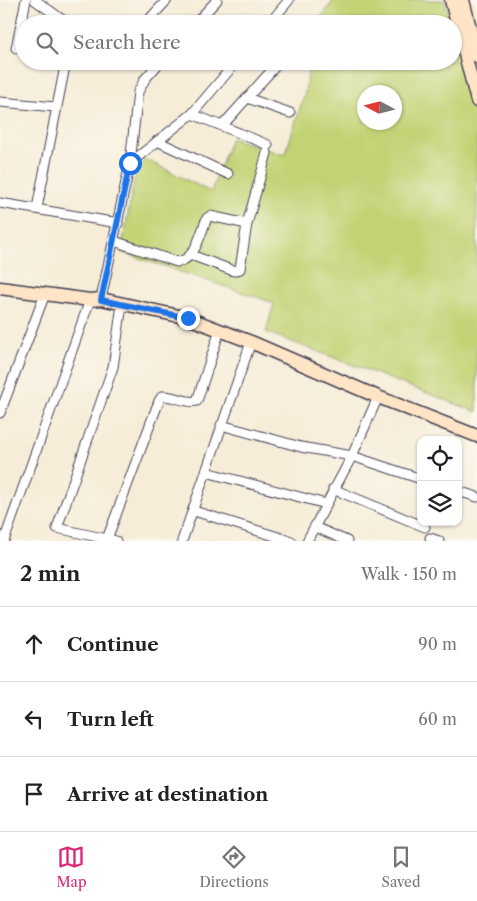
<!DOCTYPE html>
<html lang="en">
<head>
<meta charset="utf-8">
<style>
  :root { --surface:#fff; --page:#f2f2f2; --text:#222; --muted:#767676; --line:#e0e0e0; --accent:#db2777 }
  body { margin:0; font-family:"Libre Caslon Text",serif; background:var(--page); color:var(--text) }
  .controls { position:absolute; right:15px; bottom:15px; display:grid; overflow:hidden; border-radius:10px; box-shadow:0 1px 4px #0004 }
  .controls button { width:45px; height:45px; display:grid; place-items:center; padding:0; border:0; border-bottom:1px solid var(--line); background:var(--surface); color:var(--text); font:25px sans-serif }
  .compass { position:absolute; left:357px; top:85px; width:45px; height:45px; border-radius:50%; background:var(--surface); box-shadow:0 1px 4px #0004; rotate:277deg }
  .stop { position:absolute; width:15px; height:15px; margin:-11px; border:4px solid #1a73e8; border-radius:50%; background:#fff }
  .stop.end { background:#1a73e8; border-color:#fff; box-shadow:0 1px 5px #0008 }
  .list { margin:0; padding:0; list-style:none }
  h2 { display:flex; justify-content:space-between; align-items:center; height:65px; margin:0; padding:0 20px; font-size:21px }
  h2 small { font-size:16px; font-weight:400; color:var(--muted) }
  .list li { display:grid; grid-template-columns:32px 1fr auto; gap:15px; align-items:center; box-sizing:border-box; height:75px; padding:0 20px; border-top:1px solid var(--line) }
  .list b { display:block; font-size:19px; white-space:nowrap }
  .list em { font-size:16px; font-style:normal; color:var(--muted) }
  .icon { flex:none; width:28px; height:28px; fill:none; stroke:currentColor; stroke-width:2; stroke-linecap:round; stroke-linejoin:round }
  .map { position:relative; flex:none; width:477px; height:541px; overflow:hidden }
  .search { position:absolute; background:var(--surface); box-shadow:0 1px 4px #0004; left:15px; right:15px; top:15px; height:55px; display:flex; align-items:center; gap:12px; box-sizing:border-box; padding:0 18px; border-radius:28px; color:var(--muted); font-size:19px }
  .sheet { height:290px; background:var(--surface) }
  nav { display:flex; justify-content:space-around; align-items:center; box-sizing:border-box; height:70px; border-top:1px solid var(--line); background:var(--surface); font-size:14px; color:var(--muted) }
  nav a { display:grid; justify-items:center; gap:2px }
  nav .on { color:var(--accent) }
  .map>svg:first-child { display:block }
  .green { fill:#c2d375; stroke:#727a58; fill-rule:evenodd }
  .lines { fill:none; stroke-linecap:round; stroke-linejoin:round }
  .street-casing { stroke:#424052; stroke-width:11 }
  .secondary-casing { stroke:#424052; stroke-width:15 }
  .street { stroke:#fff; stroke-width:9 }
  .secondary { stroke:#ffe4c6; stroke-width:12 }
  .route { stroke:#1a73e8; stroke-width:6 }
</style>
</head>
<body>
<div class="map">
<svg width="477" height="541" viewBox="0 0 477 541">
  <rect width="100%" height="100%" fill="#fbf7ec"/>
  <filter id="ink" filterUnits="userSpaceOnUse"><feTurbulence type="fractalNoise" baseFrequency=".02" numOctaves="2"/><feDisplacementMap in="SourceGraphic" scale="10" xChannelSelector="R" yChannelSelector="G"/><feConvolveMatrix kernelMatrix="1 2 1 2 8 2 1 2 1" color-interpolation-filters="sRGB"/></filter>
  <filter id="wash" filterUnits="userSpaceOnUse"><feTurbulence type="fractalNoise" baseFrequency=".0096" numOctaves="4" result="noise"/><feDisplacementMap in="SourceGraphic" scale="20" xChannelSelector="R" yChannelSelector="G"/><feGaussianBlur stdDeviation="1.12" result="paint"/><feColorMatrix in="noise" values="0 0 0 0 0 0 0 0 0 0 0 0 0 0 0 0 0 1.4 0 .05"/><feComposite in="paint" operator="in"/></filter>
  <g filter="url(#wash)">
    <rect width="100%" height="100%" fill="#f6ecd7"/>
    <!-- green -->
    <g class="green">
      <polygon points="334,0 445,0 451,24 316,24"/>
      <path d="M453,30L477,119V412L266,332L274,303L121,252L136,170L145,159L211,192L231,138L285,155L305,92L310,61H453ZM364,92H394V122H364Z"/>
    </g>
  </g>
  <g filter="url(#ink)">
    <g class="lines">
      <!-- street casing -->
      <g class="street-casing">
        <g id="street">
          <polyline points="35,0 68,24"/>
          <polyline points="145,24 167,0"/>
          <polyline points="195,24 217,0"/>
          <polyline points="269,24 289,0"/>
          <polyline points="16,48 26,0"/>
          <polyline points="247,98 290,113"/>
          <polyline points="0,102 56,107"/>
          <polyline points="192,114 222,126 280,61"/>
          <polyline points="222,126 268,145"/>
          <polyline points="157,141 228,174"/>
          <polyline points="130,163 192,114 237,61"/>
          <polyline points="0,203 118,223"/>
          <polyline points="37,208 66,61"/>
          <path d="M114,241L177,262C196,260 200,234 207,218L210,216L247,224"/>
          <polyline points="191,255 234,271 240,269 247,224 267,153"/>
          <polyline points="101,299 130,163 138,92 145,79 161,61"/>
          <polyline points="0,413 45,294"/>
          <polyline points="221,425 301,447 352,456 421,479"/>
          <polyline points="206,472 326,504"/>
          <polyline points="333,489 425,527"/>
          <polyline points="458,491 477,497"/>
          <polyline points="194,511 291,541"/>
          <polyline points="315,527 347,541"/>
          <polyline points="430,538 439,541"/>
          <path d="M107,539L159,401L162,396C174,395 186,404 197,401L220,330"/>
          <polyline points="4,541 90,300"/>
          <polyline points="116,541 57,528 113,367 122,305"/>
          <polyline points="182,541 251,342"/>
          <polyline points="307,541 352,456 378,397"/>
        </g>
      </g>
      <!-- secondary casing -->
      <g class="secondary-casing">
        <g id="secondary">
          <polyline points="451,0 477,101"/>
          <polyline points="463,0 477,56"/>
          <polyline points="0,288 90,300 101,299 188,318 251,342 378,397 477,436"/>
        </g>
      </g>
      <!-- street -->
      <use href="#street" class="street"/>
      <!-- secondary -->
      <use href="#secondary" class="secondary"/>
    </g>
  </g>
  <g class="lines" filter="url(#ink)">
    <!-- route -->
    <polyline class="route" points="130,163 101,300 188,318"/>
  </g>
</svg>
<div class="controls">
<button><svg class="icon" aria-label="locate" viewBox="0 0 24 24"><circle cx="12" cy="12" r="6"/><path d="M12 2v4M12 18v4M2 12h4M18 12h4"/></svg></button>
<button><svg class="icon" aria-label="layers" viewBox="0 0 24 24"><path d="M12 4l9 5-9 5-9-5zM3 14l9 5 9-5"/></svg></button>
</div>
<svg class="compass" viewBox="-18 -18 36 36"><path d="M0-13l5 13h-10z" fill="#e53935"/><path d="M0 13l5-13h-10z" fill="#767676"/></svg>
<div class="stop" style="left:130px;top:163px"></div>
<div class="stop end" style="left:188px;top:318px"></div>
<div class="search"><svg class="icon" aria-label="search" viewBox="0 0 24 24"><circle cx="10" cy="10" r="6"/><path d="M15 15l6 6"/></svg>Search here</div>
</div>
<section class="sheet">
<h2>2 min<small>Walk · 150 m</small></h2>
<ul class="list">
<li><svg class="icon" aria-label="ahead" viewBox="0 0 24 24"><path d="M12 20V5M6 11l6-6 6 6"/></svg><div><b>Continue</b></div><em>90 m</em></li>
<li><svg class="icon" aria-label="left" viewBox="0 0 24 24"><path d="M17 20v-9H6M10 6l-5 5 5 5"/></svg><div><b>Turn left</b></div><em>60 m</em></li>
<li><svg class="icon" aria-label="arrive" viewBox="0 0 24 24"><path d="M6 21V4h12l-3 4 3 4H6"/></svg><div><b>Arrive at destination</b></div></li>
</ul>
</section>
<nav>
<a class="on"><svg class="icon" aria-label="map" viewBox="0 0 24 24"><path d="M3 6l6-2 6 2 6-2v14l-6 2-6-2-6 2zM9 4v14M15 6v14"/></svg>Map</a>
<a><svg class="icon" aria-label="directions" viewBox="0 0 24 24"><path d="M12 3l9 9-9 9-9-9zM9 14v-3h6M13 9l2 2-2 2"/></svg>Directions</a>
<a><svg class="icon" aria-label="saved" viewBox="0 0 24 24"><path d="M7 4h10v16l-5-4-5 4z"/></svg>Saved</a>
</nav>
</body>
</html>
